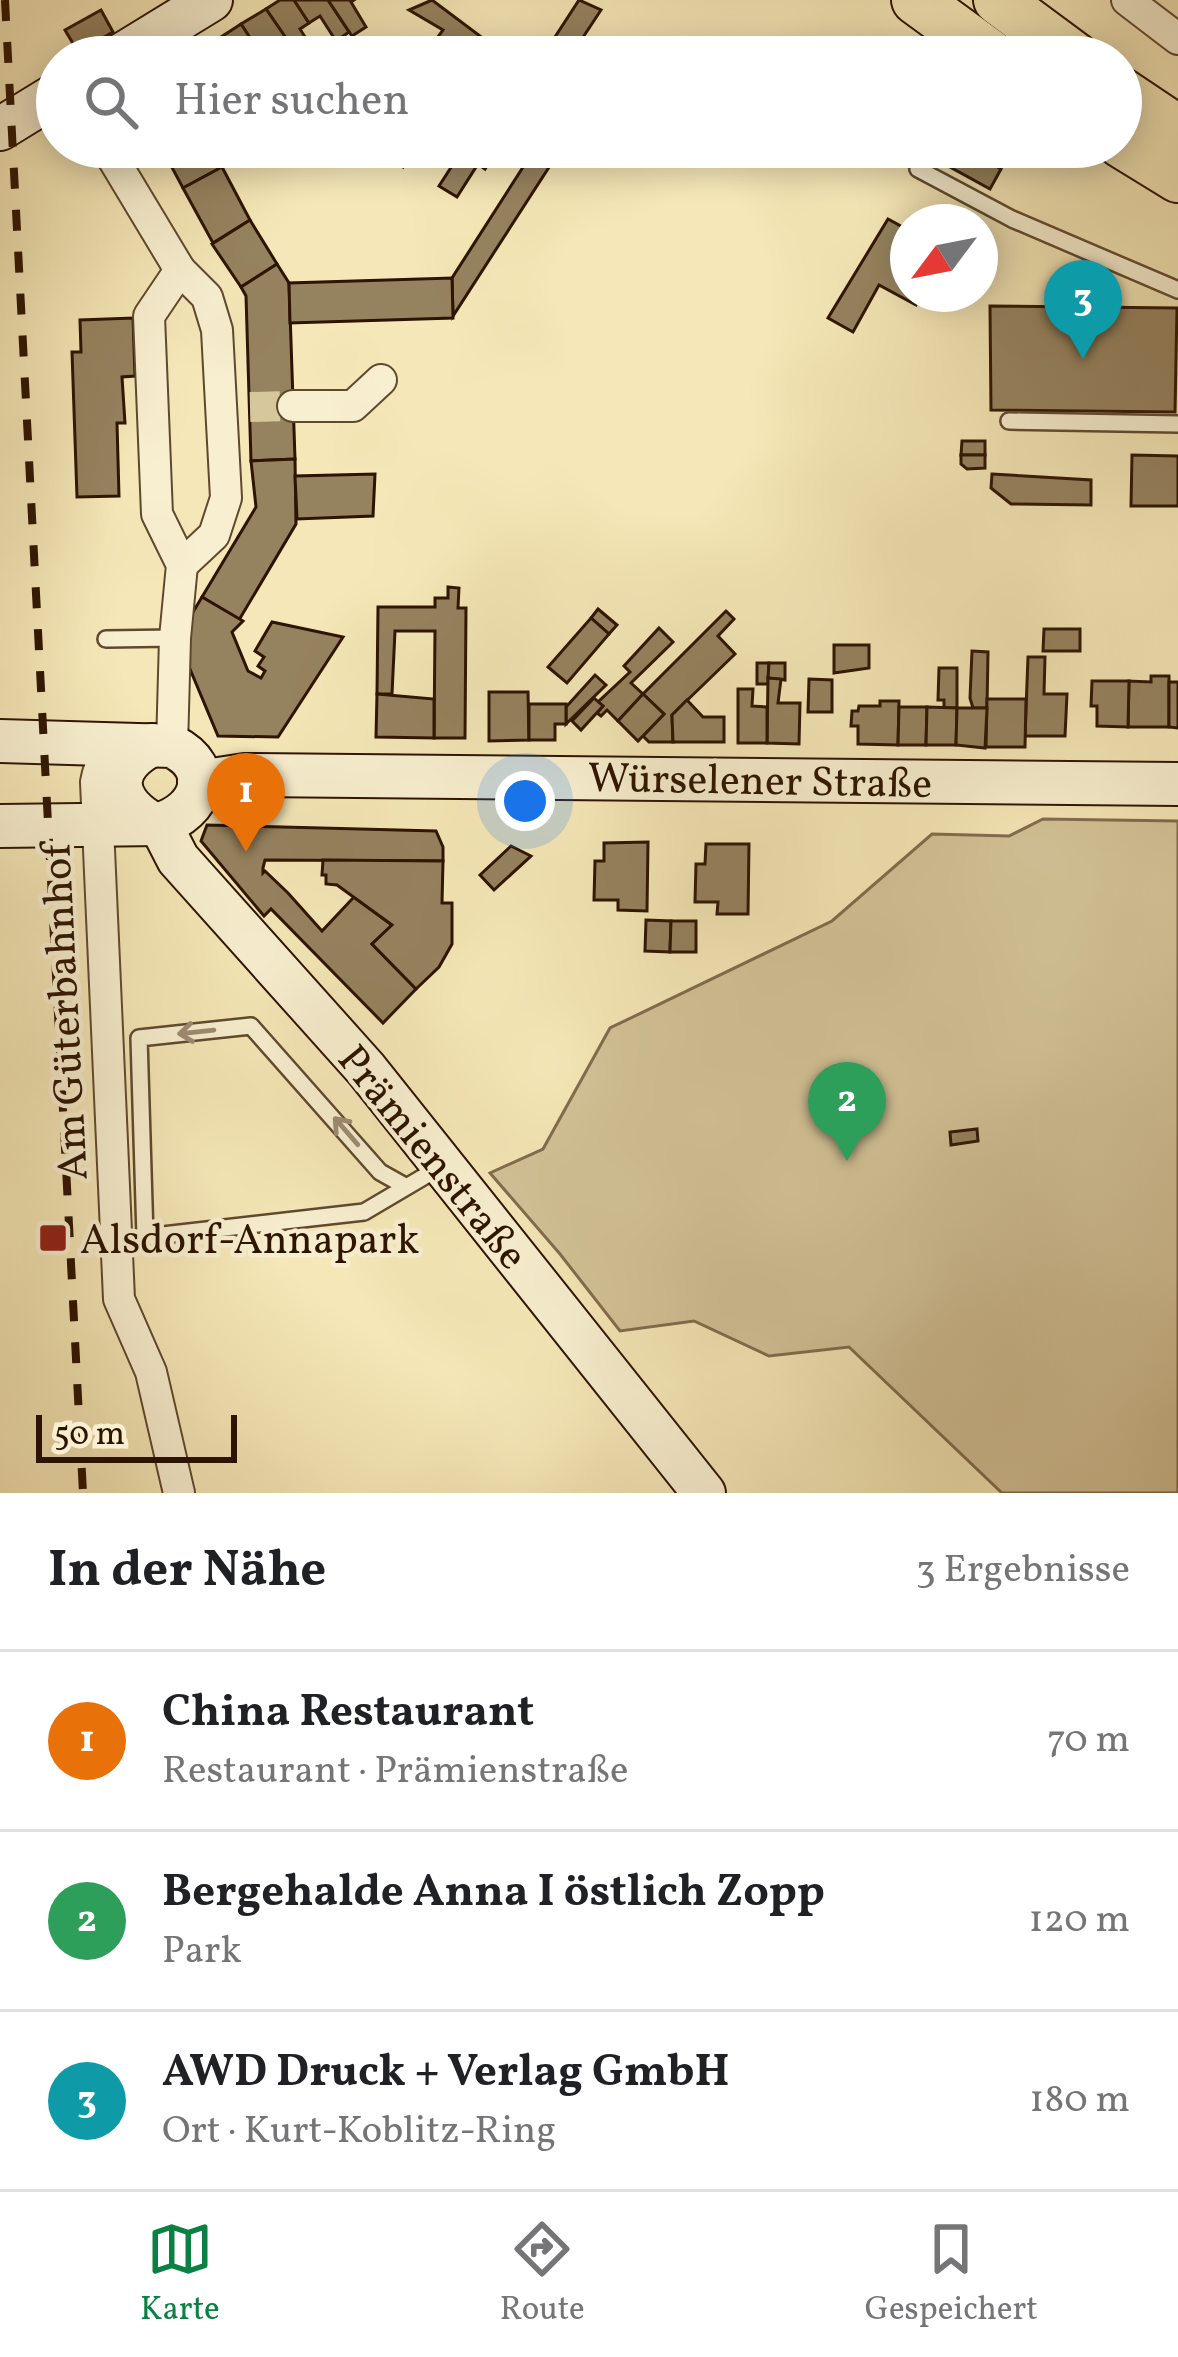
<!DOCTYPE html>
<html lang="de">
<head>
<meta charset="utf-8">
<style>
  :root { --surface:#fff; --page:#f2f2f2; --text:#202124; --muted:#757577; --line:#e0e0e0; --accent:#0b8043 }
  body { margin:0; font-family:Vollkorn,serif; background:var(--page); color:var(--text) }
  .compass { position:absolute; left:890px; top:204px; width:108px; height:108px; border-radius:50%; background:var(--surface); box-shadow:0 6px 30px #0003; rotate:238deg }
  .scale { position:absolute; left:36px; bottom:30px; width:201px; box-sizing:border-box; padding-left:12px; border:6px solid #2d1400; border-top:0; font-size:33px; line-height:42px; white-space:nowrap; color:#2d1400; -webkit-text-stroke:9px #f8efd0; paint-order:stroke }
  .you { position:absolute; left:525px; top:801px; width:42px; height:42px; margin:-30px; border:9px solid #fff; border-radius:50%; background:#1a73e8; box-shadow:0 0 0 18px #1a73e833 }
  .badge { display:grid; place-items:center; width:78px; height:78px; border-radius:50%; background:var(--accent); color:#fff; font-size:39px; font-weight:700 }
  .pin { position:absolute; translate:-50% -99px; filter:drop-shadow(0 3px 6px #0008) }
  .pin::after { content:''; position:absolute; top:63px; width:42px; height:36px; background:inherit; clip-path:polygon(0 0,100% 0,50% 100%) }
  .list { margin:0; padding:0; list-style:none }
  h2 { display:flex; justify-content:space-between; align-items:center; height:156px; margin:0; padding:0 48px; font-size:51px }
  h2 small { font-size:39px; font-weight:400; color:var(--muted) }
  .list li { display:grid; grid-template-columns:78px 1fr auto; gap:36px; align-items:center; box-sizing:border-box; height:180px; padding:0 48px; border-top:3px solid var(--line) }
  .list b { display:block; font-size:45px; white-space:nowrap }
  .list p { margin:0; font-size:39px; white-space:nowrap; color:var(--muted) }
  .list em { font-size:39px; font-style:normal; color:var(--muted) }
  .icon { flex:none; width:66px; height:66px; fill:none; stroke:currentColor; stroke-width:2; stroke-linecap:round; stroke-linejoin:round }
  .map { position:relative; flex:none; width:1178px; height:1493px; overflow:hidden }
  .search { position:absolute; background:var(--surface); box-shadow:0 6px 30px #0003; left:36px; right:36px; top:36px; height:132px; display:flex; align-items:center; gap:30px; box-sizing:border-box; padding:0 42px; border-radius:66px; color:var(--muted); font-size:45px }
  .sheet { height:696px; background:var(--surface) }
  nav { display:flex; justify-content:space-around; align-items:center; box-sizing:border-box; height:168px; border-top:3px solid var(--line); background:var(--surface); font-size:33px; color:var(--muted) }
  nav a { display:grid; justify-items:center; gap:6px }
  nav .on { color:var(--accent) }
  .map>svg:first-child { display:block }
  .green { fill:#d3c398; stroke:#806c4c; stroke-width:3 }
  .building { fill:#95825f; stroke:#2d1400; stroke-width:3 }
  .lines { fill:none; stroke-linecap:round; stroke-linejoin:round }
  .street-tunnel { stroke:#d7c79c; stroke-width:30; stroke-dasharray:30 15; stroke-linecap:butt }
  .lane-casing { stroke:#5f492e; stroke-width:20 }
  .street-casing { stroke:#5f492e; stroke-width:34 }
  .secondary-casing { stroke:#2d1400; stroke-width:46 }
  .primary-casing { stroke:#2d1400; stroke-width:52 }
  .lane { stroke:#f8efd0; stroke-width:15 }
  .street { stroke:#f8efd0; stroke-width:30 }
  .secondary { stroke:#f8efd0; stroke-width:42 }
  .primary { stroke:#f5e7b7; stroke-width:48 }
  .rail { stroke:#2d1400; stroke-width:8; stroke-dasharray:21 21; stroke-linecap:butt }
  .oneway { stroke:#9d8c72 }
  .poi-dot { fill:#8f2418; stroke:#f8efd0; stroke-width:4.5 }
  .labels { text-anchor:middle; stroke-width:9; stroke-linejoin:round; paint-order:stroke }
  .street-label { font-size:42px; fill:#2d1400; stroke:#f8efd0 }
  .poi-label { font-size:42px; fill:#2d1400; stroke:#f8efd0; text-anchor:start }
</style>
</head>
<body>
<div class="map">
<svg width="1178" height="1493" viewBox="0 0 1178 1493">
  <rect width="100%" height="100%" fill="#f5e7b7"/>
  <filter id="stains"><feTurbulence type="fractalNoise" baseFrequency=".00167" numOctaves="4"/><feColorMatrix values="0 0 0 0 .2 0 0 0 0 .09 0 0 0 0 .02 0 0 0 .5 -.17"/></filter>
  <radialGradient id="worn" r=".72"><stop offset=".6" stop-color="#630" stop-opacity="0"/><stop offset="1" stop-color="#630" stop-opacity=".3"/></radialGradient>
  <!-- green -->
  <polygon class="green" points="1043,819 1178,821 1178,1493 1002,1493 849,1347 769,1356 694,1321 620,1331 560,1254 490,1173 543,1149 610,1028 832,921 932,834 1009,836"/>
  <!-- building -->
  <g class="building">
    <polygon points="280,0 294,0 309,23 300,29 315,53 309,57 299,57 266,9"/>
    <polygon points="294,0 328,0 349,32 336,41 320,16 309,23"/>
    <polygon points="328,0 354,0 351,2 366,27 352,36"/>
    <polygon points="432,0 488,42 477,57 424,56 443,30 409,10"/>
    <polygon points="579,0 601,10 570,57 542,57"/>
    <polygon points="266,9 299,57 279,57 272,45 260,53 241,24"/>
    <polygon points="101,10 113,32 78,52 65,30"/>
    <polygon points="241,24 260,53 253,57 231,57 218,39"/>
    <polygon points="218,39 231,57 189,57"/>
    <polygon points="488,42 508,57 477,57"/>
    <polygon points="166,147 211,147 222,167 183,188 162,149"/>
    <polygon points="390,147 416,147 403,167 384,156"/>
    <polygon points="475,147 499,147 485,169 478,164 457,197 439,186 461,152 469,157"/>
    <polygon points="529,147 573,147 561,165"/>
    <polygon points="934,147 961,147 1001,169 990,189 930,156"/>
    <polygon points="534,150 553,161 453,316 452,278"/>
    <polygon points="222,167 250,220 213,243 183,188"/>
    <polygon points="888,219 908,230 908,294 922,294 916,305 879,285 853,332 828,318"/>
    <polygon points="250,220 277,264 241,287 212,244"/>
    <polygon points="277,264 289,283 295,459 251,461 246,296 241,287"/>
    <polygon points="452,278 453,318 290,323 289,283"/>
    <polygon points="990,306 1177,308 1175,412 991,410"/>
    <polygon points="133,318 135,376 122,377 125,423 117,423 119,496 77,497 72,352 81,352 80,320"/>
    <polygon points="962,441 985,441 985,455 961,455"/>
    <polygon points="961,455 985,455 985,468 967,469 961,464"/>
    <polygon points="1132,455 1178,456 1178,506 1131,506"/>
    <polygon points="295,459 296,524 239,620 202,597 256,507 251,461"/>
    <polygon points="375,474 373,516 297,519 295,476"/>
    <polygon points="992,474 1091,480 1091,505 1011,504 991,488"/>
    <polygon points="448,587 459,588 458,608 466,608 465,738 434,738 435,631 395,631 392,694 377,694 378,607 435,607 435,598 448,598"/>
    <polygon points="202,597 243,621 232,632 248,671 261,678 265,671 258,666 264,657 255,651 272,622 343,637 278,737 218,736 182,650 181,632"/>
    <polygon points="598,609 617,625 609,634 591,618"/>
    <polygon points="726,611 734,619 718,636 735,654 672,715 673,742 649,742 643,736 664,714 643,694"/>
    <polygon points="591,618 609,634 567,683 548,667"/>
    <polygon points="659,628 673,642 631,683 643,694 618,721 607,710 601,716 597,713 603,706 598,702 630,672 624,666"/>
    <polygon points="1044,629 1080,629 1080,651 1043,651"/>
    <polygon points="834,645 869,645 869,668 834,673"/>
    <polygon points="972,651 988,652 987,708 973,708 970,698"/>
    <polygon points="1028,657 1045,657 1044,694 1067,694 1065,736 1025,736"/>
    <polygon points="757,663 769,663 768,684 757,684"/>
    <polygon points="769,663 785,663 785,680 768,678"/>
    <polygon points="939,668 957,668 957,708 944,708 944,700 938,700"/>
    <polygon points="595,675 606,685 566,724 566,707"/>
    <polygon points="1151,676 1169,676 1169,727 1128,727 1129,681 1151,682"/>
    <polygon points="768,678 781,679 778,703 800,703 799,744 767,743"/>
    <polygon points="809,679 832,680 832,712 808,712"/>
    <polygon points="1092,681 1129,681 1128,727 1097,726 1097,706 1091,706"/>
    <polygon points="1169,682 1178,682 1178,728 1169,727"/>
    <polygon points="738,689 753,689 752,706 767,707 767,743 738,743"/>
    <polygon points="489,692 528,692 529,740 489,741"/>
    <polygon points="377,694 434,699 434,738 376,737"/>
    <polygon points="643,694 664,714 638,741 618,721"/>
    <polygon points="594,698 603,706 581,730 572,721"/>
    <polygon points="987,699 1026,699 1025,747 986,747"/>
    <polygon points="687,700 703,717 724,717 724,742 673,742 672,715"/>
    <polygon points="880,701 899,701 898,745 858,744 858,726 851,726 852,711 858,711 859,706 880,706"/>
    <polygon points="529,704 566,704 566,724 555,724 555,740 529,740"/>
    <polygon points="899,707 927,707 926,745 898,745"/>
    <polygon points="927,707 957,708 956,745 926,745"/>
    <polygon points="957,708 987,708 985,748 956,745"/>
    <polygon points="207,825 436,831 443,847 443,861 265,860 263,868 263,873 265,871 288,893 322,931 354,897 392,925 372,944 416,989 383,1023 271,909 264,916 201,841"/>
    <polygon points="648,842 647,911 618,910 618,900 594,900 595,861 604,861 604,843"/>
    <polygon points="706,844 749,844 748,914 717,914 718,902 695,902 696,864 705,864"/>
    <polygon points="511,846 531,856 494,890 480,875"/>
    <polygon points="323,860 443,861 442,903 452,903 452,944 439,967 416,989 372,944 392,925 337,885 326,884 326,875 322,875"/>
    <polygon points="646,920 671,921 670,952 645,951"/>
    <polygon points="671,921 696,921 696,952 670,952"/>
    <polygon points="977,1129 978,1141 951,1145 950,1132"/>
  </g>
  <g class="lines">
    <!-- street-tunnel -->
    <polyline class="street-tunnel" points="250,407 293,406"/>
    <!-- lane casing -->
    <g class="lane-casing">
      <g id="lane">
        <polyline points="918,169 1012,219 1178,290"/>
        <polyline points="1009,421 1178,424"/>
        <polyline points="106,639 175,638"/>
        <polyline points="405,1186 380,1172 251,1026 139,1038 145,1237 364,1212 442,1166"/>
      </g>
    </g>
    <!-- street casing -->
    <g class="street-casing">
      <g id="street">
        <polyline points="1127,0 1178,39"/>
        <polyline points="106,147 180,270 149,316 157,514 182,565 175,638 172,746"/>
        <polyline points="180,270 207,297 217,330 226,498 214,535 182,565"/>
        <polyline points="293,406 353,406 381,380"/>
        <path d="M121,743C106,754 99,764 96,782L119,1299L151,1372L179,1493"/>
      </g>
    </g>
    <!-- secondary casing -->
    <g class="secondary-casing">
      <g id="secondary">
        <polyline points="118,57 211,0"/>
        <polyline points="0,129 57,94"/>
        <path d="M0,741L172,746C217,768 202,811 160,824L0,826"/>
        <polyline points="199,782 245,775 1178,784"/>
        <path d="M148,821C110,797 112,765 152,745"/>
        <polyline points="160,824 178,859 366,1069 704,1493"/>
      </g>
    </g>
    <!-- primary casing -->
    <g class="primary-casing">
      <g id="primary">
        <polyline points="916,0 994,57"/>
        <polyline points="998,0 1075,57"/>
        <polyline points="1121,92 1178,130"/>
        <polyline points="1121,143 1178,178"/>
      </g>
    </g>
    <!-- lane -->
    <use href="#lane" class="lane"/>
    <!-- street -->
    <use href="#street" class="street"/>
    <!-- secondary -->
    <use href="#secondary" class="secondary"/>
    <!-- primary -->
    <use href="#primary" class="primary"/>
    <!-- rail -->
    <polyline class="rail" points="5,0 83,1493"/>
  </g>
  <!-- one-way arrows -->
  <defs><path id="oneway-shaft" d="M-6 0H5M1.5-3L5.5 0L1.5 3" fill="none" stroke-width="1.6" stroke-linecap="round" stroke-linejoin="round" transform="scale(3)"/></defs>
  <g class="oneway">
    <use href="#oneway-shaft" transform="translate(196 1032) rotate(174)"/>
    <use href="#oneway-shaft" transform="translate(346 1131) rotate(-131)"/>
  </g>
  <!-- markers -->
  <rect class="poi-dot" x="38" y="1223" width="30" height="30" rx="6"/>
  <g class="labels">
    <!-- street labels -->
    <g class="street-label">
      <text transform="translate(760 779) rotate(1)" y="15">Würselener Straße</text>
      <text transform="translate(63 1012) rotate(-93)" y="15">Am Güterbahnhof</text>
      <text transform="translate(434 1156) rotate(51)" y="15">Prämienstraße</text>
    </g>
    <!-- poi labels -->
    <g class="poi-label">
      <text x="80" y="1253">Alsdorf-Annapark</text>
    </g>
  </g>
  <rect width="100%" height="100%" filter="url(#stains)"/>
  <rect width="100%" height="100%" fill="url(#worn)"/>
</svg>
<svg class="compass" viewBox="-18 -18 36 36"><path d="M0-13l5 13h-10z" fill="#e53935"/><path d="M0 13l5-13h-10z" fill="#757577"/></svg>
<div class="scale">50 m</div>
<div class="you"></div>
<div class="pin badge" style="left:246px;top:852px;background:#e8710a">1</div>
<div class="pin badge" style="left:847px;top:1161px;background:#2e9e5b">2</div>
<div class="pin badge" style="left:1083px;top:359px;background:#0f9aa8">3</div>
<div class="search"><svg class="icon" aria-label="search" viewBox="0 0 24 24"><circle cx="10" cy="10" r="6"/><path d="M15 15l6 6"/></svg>Hier suchen</div>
</div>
<section class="sheet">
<h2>In der Nähe<small>3 Ergebnisse</small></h2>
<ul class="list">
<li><span class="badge" style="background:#e8710a">1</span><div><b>China Restaurant</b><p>Restaurant · Prämienstraße</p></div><em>70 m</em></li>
<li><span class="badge" style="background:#2e9e5b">2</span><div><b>Bergehalde Anna I östlich Zopp</b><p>Park</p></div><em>120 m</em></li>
<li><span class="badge" style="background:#0f9aa8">3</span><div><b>AWD Druck + Verlag GmbH</b><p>Ort · Kurt-Koblitz-Ring</p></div><em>180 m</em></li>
</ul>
</section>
<nav>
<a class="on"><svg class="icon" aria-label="map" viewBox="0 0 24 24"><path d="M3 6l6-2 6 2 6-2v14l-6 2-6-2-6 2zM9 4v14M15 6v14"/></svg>Karte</a>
<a><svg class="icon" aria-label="directions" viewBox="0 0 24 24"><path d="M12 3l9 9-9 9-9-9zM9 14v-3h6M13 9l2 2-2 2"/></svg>Route</a>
<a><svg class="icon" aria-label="saved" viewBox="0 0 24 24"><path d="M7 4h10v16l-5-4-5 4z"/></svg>Gespeichert</a>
</nav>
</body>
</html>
